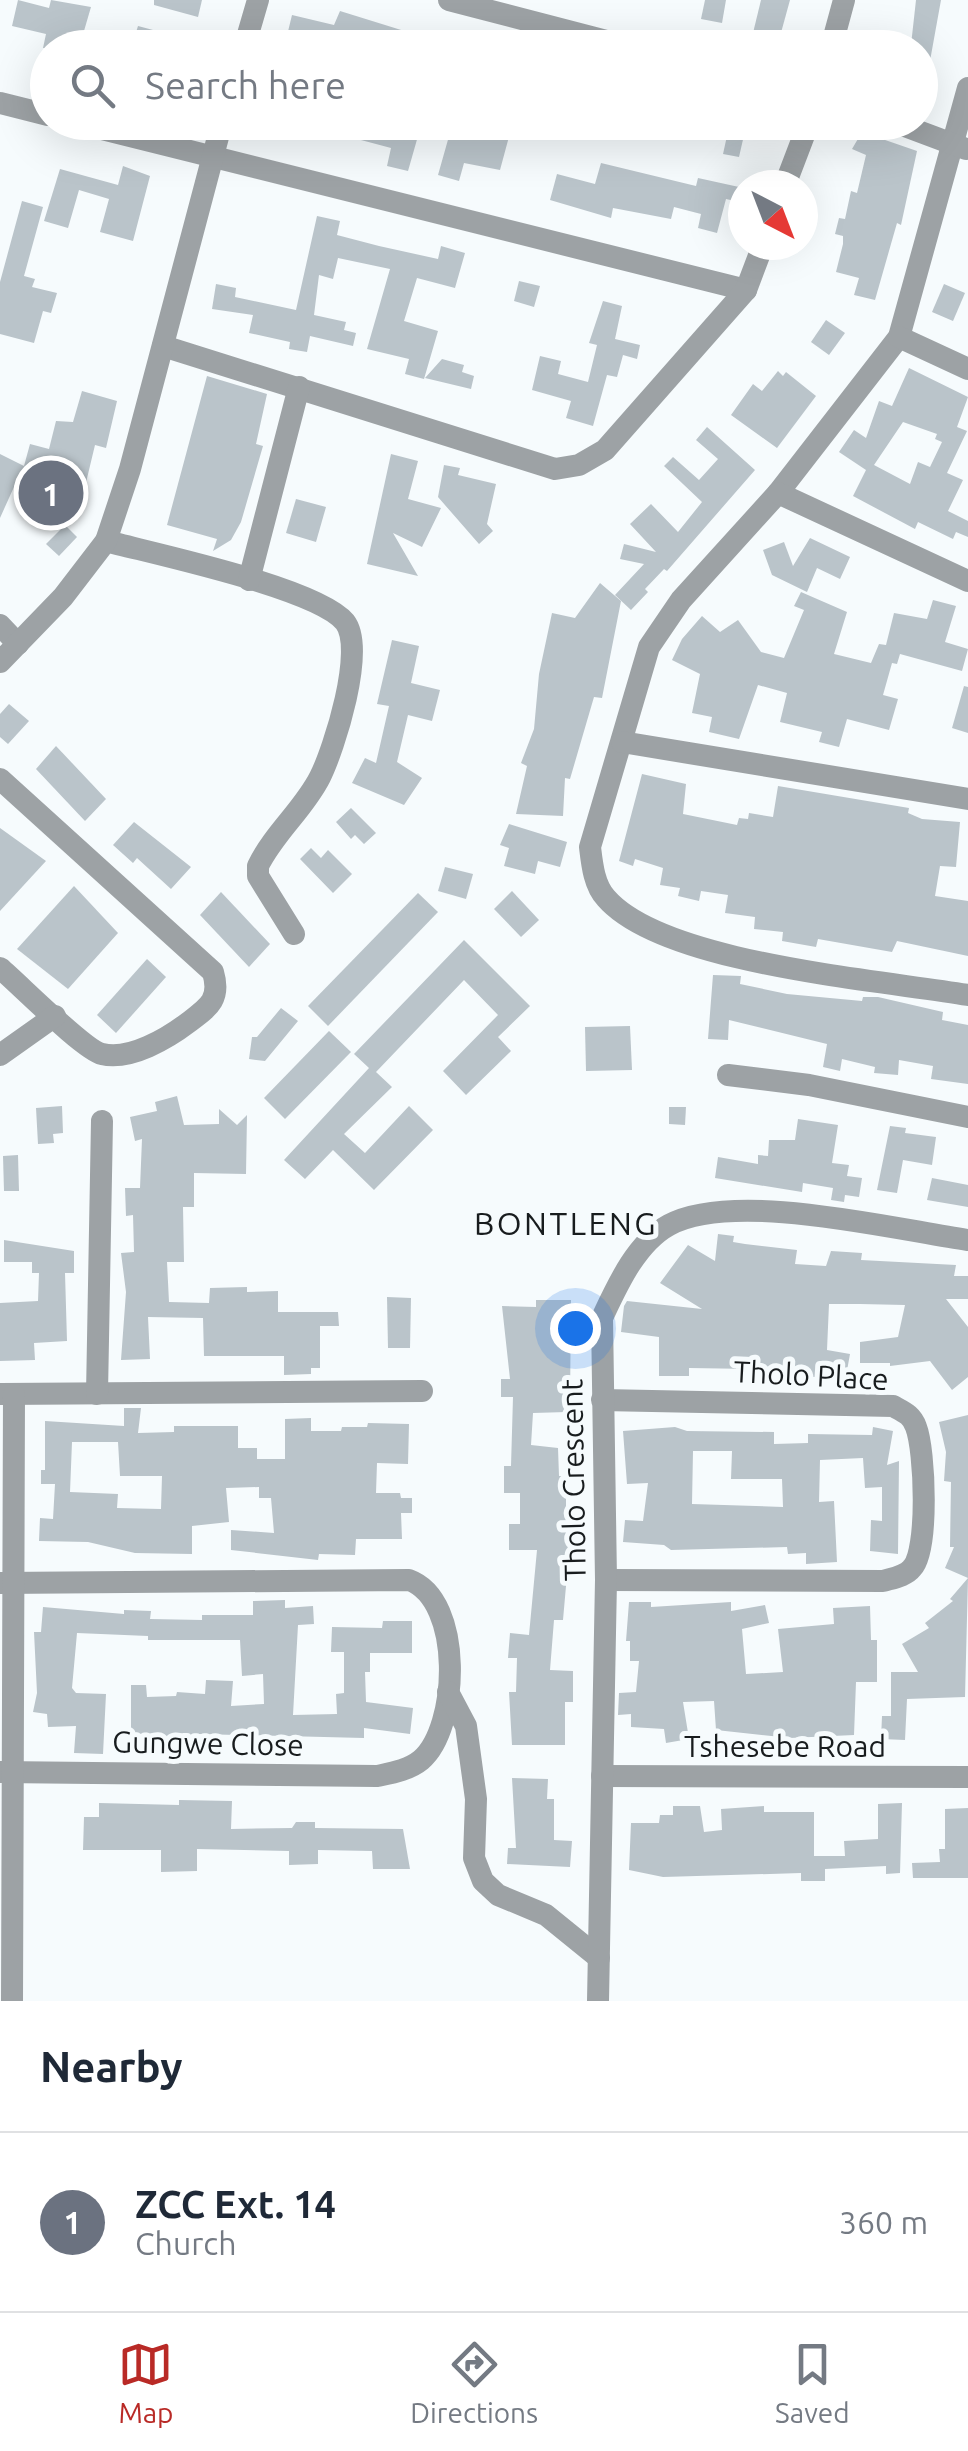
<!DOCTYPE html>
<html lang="en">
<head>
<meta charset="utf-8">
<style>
  :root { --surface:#fff; --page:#f6f6f7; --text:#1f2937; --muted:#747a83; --line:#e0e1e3; --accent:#b92a26 }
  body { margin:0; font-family:Ubuntu,sans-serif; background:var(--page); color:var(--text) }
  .compass { position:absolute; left:728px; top:170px; width:90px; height:90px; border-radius:50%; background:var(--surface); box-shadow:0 10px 40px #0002; rotate:138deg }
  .you { position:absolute; left:575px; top:1328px; width:35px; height:35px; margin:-25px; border:8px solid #fff; border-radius:50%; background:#1a73e8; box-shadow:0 0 0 15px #1a73e833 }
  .badge { display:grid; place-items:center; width:65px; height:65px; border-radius:50%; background:var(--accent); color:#fff; font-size:32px; font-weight:700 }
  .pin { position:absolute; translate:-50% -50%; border:5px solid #fff; box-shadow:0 2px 10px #0006 }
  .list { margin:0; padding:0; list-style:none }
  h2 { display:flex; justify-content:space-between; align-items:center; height:130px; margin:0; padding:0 40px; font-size:42px }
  h2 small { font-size:32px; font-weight:400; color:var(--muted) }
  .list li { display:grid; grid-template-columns:65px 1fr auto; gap:30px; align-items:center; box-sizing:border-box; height:180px; padding:0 40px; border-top:2px solid var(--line) }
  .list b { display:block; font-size:38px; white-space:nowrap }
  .list p { margin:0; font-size:32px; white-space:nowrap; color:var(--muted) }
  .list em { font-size:32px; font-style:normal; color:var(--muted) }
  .icon { flex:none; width:55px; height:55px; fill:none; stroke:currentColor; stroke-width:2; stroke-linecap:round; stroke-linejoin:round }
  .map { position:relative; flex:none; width:968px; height:2001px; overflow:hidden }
  .search { position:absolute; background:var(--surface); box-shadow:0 10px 40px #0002; left:30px; right:30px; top:30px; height:110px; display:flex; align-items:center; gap:25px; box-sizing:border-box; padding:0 35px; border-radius:55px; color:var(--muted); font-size:38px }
  .sheet { height:310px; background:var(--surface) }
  nav { display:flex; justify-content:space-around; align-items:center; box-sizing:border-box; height:140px; border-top:2px solid var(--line); background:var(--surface); font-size:28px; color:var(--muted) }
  nav a { display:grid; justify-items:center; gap:5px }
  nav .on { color:var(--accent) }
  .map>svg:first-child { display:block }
  .building { fill:#bac4ca; fill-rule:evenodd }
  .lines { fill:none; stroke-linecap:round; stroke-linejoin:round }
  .minor { stroke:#9da2a5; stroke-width:22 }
  .labels { text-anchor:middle; stroke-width:10; stroke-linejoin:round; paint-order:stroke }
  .street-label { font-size:30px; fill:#181c1e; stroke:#f6fbfd }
  .neighbourhood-label { font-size:32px; letter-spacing:2.5px; fill:#181c1e; stroke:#f6fbfd }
</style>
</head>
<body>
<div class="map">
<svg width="968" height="2001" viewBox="0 0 968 2001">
  <rect width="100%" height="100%" fill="#f6fbfd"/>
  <!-- building -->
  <g class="building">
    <polygon points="18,0 49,8 51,0 91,7 79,48 43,48 46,34 12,26"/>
    <polygon points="154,0 202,0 198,17 154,5"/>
    <polygon points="705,0 726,0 722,23 701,19"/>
    <polygon points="761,0 790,0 779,40 753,33"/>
    <polygon points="916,0 941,0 926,83 920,83 920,46 911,45"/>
    <polygon points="340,11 443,43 443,48 284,48 292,15 334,25"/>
    <polygon points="138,26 153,30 148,48 131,48"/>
    <polygon points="313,122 422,122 408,171 387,166 391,148 312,127"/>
    <polygon points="453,122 513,122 500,170 464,163 459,181 438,175"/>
    <polygon points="730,122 747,122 739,157 723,154"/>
    <polygon points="862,132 917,151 901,225 897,223 875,300 854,295 859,278 836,272 843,244 843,236 835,234 839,218 845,219 851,191 857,193 866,155 852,149"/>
    <polygon points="601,163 696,186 698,178 739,187 735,201 726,199 717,233 698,228 701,214 674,207 671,219 613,208 611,218 550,200 557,174 595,184"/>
    <polygon points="123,166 150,176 133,241 100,232 109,199 79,190 68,228 44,221 60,169 118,185"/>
    <polygon points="22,201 43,207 24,276 35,279 32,287 57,293 51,313 43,311 34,343 0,334 0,282"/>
    <polygon points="317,216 340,221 337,235 379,246 438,259 441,246 465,253 455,288 417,278 404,321 438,331 424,379 405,374 409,359 367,349 390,269 338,258 333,279 319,275 314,315 346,322 344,330 356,333 353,346 310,336 307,352 289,349 290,342 249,333 253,315 212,309 216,284 236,288 235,297 296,310"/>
    <polygon points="519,281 540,286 534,307 514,301"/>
    <polygon points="944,284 965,293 953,321 932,312"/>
    <polygon points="603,301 622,306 615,339 640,345 637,359 623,355 617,377 607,375 593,426 566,418 571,401 532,390 540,356 561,361 558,374 588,382 597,345 589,343"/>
    <polygon points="826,320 845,333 829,355 811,342"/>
    <polygon points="442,359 464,365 462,372 474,376 471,389 425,378"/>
    <path d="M909,368L968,397L957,427L967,431L947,473L963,480L948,511L968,521V537L956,532L953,539L918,522L915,529L853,496L866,470L839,452L854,430L866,438L879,401L892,406ZM903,422L937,434L935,439L942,442L930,467L918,462L910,484L874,465Z"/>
    <polygon points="778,371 783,376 786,372 816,396 777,448 731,415 753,384 762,391"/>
    <polygon points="207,376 267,394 256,444 263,446 241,522 231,540 213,551 217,539 167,525"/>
    <polygon points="82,391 117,401 106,448 95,445 83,495 18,478 0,518 0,454 24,466 30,444 49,449 56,421 73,422"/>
    <polygon points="707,427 755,470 667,571 664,569 645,589 648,592 631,610 615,595 644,564 620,559 624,544 656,552 630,524 651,504 678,532 702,502 664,466 673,457 699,480 718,459 696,440"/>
    <polygon points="391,454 418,461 408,499 441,508 422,547 393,533 418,576 367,564"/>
    <polygon points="444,465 460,468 458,475 496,484 487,524 493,531 479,544 438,497"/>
    <polygon points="296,499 326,507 316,542 286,533"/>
    <polygon points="65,525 77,537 59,556 46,544"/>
    <polygon points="810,538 850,557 840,579 817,568 807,592 772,575 763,550 784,542 793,566"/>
    <polygon points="600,583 621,601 602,698 594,697 570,779 565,778 563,816 516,814 527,766 521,763 534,729 539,674 552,613 575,618"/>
    <polygon points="801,592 847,612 834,654 871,663 879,644 886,645 894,613 927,619 933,600 956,606 945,642 968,649 962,671 900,654 897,664 892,663 883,695 898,699 889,730 847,719 839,747 819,742 822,732 780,722 787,693 758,685 739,739 709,732 712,717 692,713 700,674 672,660 682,639 702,616 720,632 738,620 761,652 784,658 804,610 794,606"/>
    <polygon points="392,640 419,646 411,683 440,690 432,721 408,715 397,762 422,778 404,805 352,783 365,758 376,763 389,706 377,704"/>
    <polygon points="964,686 968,687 968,733 952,728"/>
    <polygon points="9,704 29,721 8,744 0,737 0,714"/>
    <polygon points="56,746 106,799 85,821 36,769"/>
    <polygon points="642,774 686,784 683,814 737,825 739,818 748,819 749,813 773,817 778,786 909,808 908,813 922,819 960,822 956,867 940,866 935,896 968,901 968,956 897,941 892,952 818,939 816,947 782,941 783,932 754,929 755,917 725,913 728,895 701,891 699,901 678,896 680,888 660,885 663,868 635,859 633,866 619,861"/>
    <polygon points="351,808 376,833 364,844 355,835 351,839 336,822"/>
    <polygon points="134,822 191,867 171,889 137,858 133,863 113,845"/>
    <polygon points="509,824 567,842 560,867 538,861 535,874 504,866 509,848 500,845"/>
    <polygon points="0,828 46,861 0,911"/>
    <polygon points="311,848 321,858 328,850 352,874 333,893 300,859"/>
    <polygon points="445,867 473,874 466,899 438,891"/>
    <polygon points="74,886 118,933 68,989 17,949"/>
    <polygon points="512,891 539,920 521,937 494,909"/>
    <polygon points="221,892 270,944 249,967 200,915"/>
    <polygon points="418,893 438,912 328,1026 308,1006"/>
    <polygon points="464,940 530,1006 498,1037 511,1051 466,1095 443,1071 498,1015 464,980 376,1072 392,1087 344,1134 365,1153 409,1106 433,1130 374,1190 333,1150 305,1179 284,1160 369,1068 354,1054"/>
    <polygon points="147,959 166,977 116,1033 97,1015"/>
    <polygon points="713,975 741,976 740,984 787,994 862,1001 863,997 878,997 943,1012 942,1020 968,1025 968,1084 931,1079 933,1066 899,1060 898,1075 874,1073 875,1067 842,1059 840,1071 823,1067 827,1044 729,1020 728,1040 708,1039"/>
    <polygon points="281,1008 298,1021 265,1061 249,1059 252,1037 257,1037"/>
    <polygon points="630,1026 632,1070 586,1071 585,1027"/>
    <polygon points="329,1031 351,1052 285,1119 264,1098"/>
    <polygon points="177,1096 184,1125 219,1124 219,1109 237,1125 247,1115 246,1174 194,1173 194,1207 183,1207 184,1262 167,1262 169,1302 209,1303 210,1288 247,1287 247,1292 278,1291 278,1312 338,1312 339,1326 320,1326 320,1368 311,1368 311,1374 284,1375 284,1356 204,1356 203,1318 148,1317 150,1359 121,1360 126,1292 121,1253 134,1252 133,1215 126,1216 125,1188 140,1188 142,1139 135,1141 130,1117 157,1111 155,1102"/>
    <polygon points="62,1106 63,1133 53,1134 54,1143 38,1144 36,1108"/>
    <polygon points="669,1107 686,1107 685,1125 669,1124"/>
    <polygon points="798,1119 838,1125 832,1163 849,1165 847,1176 862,1178 859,1197 845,1195 844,1202 831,1200 833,1188 803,1183 802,1192 715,1178 718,1157 758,1164 758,1155 768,1156 769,1140 795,1140"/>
    <polygon points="890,1126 906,1128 905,1133 936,1137 932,1165 903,1160 897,1193 877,1190"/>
    <polygon points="18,1155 19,1191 4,1191 3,1156"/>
    <polygon points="932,1178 968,1185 968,1207 927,1200"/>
    <polygon points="718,1234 734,1236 733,1242 745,1244 797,1250 795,1264 826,1266 831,1251 862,1253 861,1260 956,1265 954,1276 968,1276 968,1299 946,1299 968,1327 968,1377 952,1390 930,1361 890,1366 890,1363 860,1363 860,1342 898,1337 905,1305 860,1304 829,1304 827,1350 850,1354 846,1376 824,1372 824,1377 752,1376 752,1369 689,1368 689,1376 659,1376 659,1337 621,1332 624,1306 627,1301 702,1309 660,1283 688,1245 715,1261"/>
    <polygon points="4,1240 74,1251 74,1273 65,1273 67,1341 34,1343 35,1360 0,1361 0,1303 38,1301 39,1273 32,1273 32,1262 4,1262"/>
    <polygon points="387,1297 411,1298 410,1348 388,1348"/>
    <polygon points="536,1300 571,1300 570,1403 567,1412 533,1413 531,1445 558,1448 559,1476 566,1476 566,1507 573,1507 563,1620 554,1620 550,1670 573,1671 573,1702 565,1702 565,1745 512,1745 509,1692 516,1692 517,1658 508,1658 510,1633 529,1635 537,1550 509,1550 509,1524 520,1524 520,1493 504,1493 504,1466 511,1466 513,1397 501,1397 501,1379 510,1379 502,1306 536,1307"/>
    <path d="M124,1408H141L138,1433L174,1432V1426H238V1448H257V1459H285V1419L311,1418V1431H341L342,1427H367L368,1423L409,1424L408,1464L377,1463L376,1493H400L401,1498H412V1513H401L402,1539H356L355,1555L319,1554L318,1560L231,1550V1530L274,1533L271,1498H259V1487L226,1488L229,1522L192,1526V1554L135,1553L88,1542L39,1541L40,1518L53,1519L55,1484H41V1470H45V1421L124,1426ZM72,1442H118L120,1476H162L161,1509L117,1508L118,1494L70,1492Z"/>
    <polygon points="968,1415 968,1578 945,1568 954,1547 950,1547 951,1482 944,1481 946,1452 939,1422"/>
    <path d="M675,1427L687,1431L774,1432V1444L808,1443V1434L872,1435L873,1427L893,1431L887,1465L899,1461L898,1554L870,1551L871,1520L882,1521V1487L865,1488L863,1458L820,1460L819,1502L834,1501L837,1562L806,1564V1553L788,1554L787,1547L671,1550L664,1545L623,1542L625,1520L643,1521L648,1483L627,1484L623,1431ZM693,1451H732L731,1479H782L783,1507L692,1504Z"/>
    <polygon points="968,1578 965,1697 907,1699 905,1740 881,1739 882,1716 891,1716 891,1672 918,1672 902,1644 929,1628 925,1623 953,1601 950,1599"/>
    <polygon points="285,1600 285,1608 313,1606 314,1624 298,1625 293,1715 337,1714 336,1694 344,1693 344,1652 331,1652 332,1627 382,1628 383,1621 412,1621 412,1653 370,1653 370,1672 365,1672 366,1702 413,1708 410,1734 364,1728 364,1738 198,1734 198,1749 174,1750 174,1742 131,1740 131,1685 146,1685 147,1697 176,1696 177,1692 205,1694 206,1680 233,1681 231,1706 264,1704 263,1674 242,1676 240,1640 148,1640 148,1636 77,1633 72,1688 76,1693 106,1694 103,1754 74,1753 76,1726 48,1727 47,1714 33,1712 37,1693 34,1632 41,1632 43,1607 124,1614 124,1610 151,1611 150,1619 202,1620 202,1615 253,1615 253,1601"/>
    <polygon points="629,1602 651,1602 651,1607 731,1602 731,1611 765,1605 769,1623 742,1629 746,1674 783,1672 778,1629 834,1624 833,1608 870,1606 871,1640 877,1640 877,1682 856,1682 854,1735 790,1738 716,1730 714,1701 683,1702 689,1739 666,1743 664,1729 631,1727 631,1714 618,1715 619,1693 636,1692 639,1661 630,1661 630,1641 626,1641"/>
    <polygon points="512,1778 548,1779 547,1799 554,1799 554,1840 572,1841 570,1867 507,1864 508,1848 516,1848"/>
    <polygon points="179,1800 232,1801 231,1829 292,1828 296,1822 315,1822 315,1828 403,1829 410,1869 373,1869 372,1851 318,1850 318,1864 289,1865 289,1851 197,1849 197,1871 161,1872 161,1850 83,1850 84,1817 99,1817 99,1803 179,1805"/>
    <polygon points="902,1803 900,1873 886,1874 886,1866 825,1869 825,1881 801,1881 801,1873 663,1877 629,1870 631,1823 659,1823 660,1815 673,1815 673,1806 700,1806 704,1832 722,1830 721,1809 764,1806 764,1812 814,1812 814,1856 845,1856 844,1841 878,1839 878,1804"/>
    <polygon points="968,1808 968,1878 913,1878 912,1863 940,1862 939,1849 945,1849 945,1809"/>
  </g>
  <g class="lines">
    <!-- minor -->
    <g class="minor">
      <polyline points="449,0 633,48"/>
      <polyline points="244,48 258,0"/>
      <polyline points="831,48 844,0"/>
      <path d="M968,88L899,337L778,493L681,600L649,647L590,847C592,864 594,885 606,898C663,964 881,980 968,995"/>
      <polyline points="0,103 48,115"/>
      <polyline points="74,122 746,290"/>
      <polyline points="894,122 966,149"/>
      <polyline points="785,185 809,122"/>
      <polyline points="899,337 968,369"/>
      <polyline points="163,346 555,469 579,465 605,450 746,290 763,245"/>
      <polyline points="778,493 968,581"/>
      <path d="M106,541C155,554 317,588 345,622C366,649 334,749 320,777C304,809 274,833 258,866V876L294,934"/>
      <polyline points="249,580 299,387"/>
      <polyline points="0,625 18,644"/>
      <polyline points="0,662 63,597 106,541 130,469 222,122"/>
      <polyline points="622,742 968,799"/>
      <path d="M0,779L213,972C221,999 209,1007 189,1022C168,1038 130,1061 102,1054C84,1050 19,984 0,968"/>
      <polyline points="0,1055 55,1016"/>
      <polyline points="728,1075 809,1085 968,1117"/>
      <polyline points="1,1394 422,1391"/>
      <polyline points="97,1394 102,1121"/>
      <path d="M602,1400L893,1406C904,1412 912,1415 916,1427C925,1450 929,1551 912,1568C906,1576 893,1578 883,1581L606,1580"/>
      <path d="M0,1583L409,1580C464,1600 459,1728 421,1760C409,1770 391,1773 377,1776L0,1772"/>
      <polyline points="448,1692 466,1726 476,1799 474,1858 483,1881 498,1895 546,1915 599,1958"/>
      <polyline points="602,1776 968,1777"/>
      <polyline points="12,2001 14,1395"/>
      <path d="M598,2001L606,1580L602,1318C617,1286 636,1243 669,1225C734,1190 893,1229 968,1240"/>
    </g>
  </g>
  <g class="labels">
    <!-- street labels -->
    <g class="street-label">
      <text transform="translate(811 1376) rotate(3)" y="10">Tholo Place</text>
      <text transform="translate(574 1480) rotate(-91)" y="10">Tholo Crescent</text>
      <text transform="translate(208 1744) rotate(1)" y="10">Gungwe Close</text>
      <text x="785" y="1757">Tshesebe Road</text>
    </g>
    <!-- neighbourhood labels -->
    <g class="neighbourhood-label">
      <text x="566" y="1235">BONTLENG</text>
    </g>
  </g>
</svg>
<svg class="compass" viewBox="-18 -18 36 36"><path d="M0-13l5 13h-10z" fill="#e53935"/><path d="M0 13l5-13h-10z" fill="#747a83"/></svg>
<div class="you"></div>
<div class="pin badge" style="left:51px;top:493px;background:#6b7280">1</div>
<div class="search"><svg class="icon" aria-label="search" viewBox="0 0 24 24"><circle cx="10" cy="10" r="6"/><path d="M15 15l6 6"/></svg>Search here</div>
</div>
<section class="sheet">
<h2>Nearby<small></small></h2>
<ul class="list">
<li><span class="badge" style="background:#6b7280">1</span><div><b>ZCC Ext. 14</b><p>Church</p></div><em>360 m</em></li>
</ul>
</section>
<nav>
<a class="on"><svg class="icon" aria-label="map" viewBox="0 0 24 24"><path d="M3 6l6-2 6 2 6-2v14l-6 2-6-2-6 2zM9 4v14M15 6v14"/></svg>Map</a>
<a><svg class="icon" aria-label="directions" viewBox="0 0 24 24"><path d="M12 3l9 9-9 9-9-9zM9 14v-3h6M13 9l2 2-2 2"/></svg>Directions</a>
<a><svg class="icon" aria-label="saved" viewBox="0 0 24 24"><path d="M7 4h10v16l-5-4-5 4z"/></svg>Saved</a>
</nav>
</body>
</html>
